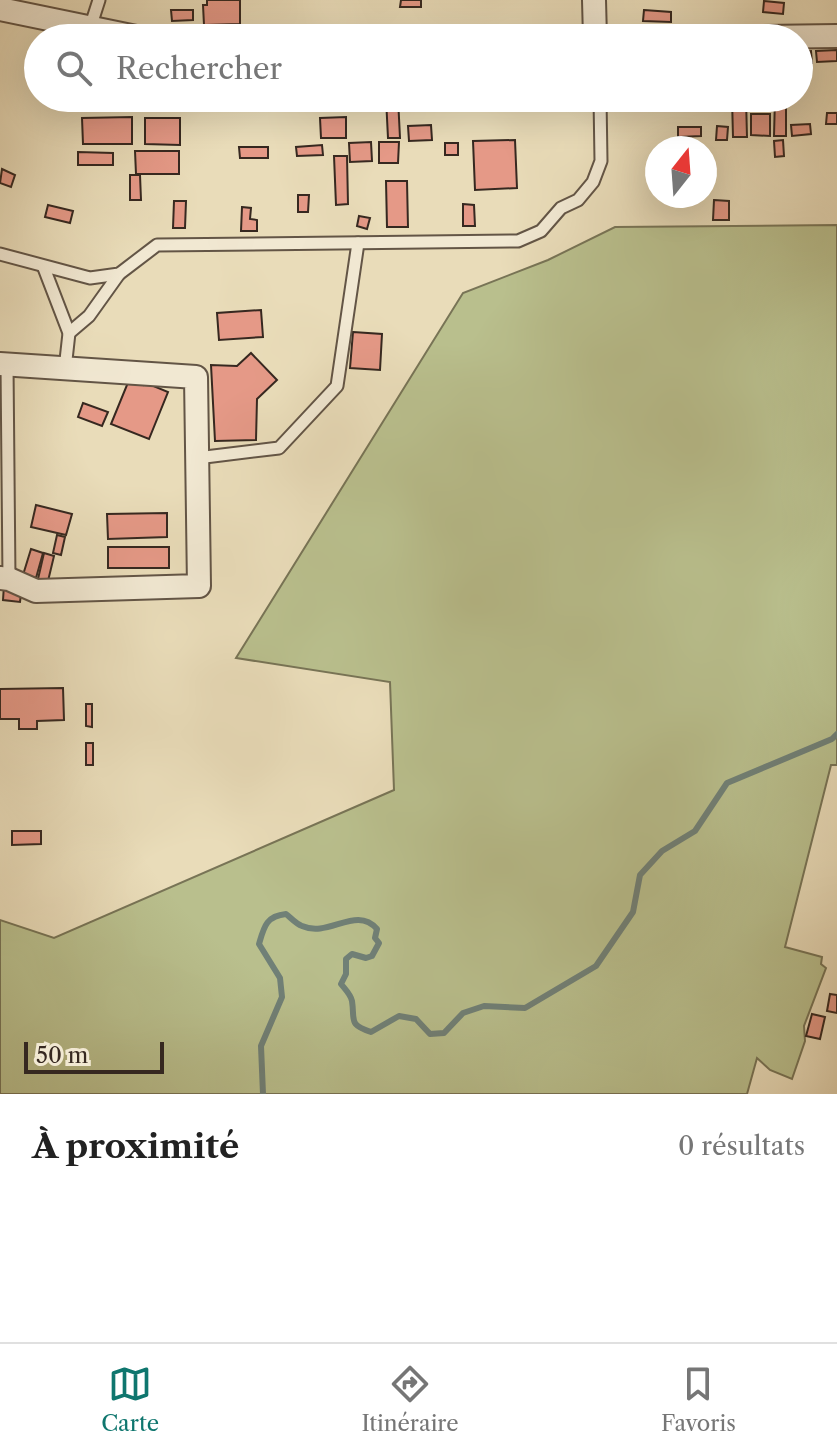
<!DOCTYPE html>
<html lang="fr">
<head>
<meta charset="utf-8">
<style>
  :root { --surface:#fff; --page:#f6f6f6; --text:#222; --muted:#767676; --line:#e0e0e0; --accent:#0f766e }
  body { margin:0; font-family:"Libre Caslon Text",serif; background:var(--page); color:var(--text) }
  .compass { position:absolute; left:645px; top:136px; width:72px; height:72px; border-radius:50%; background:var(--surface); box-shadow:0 8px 32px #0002; rotate:17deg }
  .scale { position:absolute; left:24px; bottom:20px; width:140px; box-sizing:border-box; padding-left:8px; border:4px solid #362820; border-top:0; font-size:22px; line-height:28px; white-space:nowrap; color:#362820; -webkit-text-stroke:6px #f1e8d2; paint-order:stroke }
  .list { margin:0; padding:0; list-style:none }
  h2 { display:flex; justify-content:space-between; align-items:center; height:104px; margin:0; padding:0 32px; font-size:34px }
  h2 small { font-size:26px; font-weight:400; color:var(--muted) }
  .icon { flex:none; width:44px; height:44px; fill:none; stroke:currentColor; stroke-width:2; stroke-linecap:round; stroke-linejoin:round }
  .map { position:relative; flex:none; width:837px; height:1094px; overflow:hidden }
  .search { position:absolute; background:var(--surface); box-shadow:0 8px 32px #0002; left:24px; right:24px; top:24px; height:88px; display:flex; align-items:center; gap:20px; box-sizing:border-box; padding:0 28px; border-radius:44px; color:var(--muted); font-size:30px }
  .sheet { height:248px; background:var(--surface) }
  nav { display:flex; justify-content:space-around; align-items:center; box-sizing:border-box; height:112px; border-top:2px solid var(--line); background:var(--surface); font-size:22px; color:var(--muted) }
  nav a { display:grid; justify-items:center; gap:4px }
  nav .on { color:var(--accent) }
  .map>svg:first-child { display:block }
  .green { fill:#b9bf8d; stroke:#787456; stroke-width:2 }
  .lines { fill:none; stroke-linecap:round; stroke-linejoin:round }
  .stream { stroke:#708077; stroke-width:6 }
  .building { fill:#e59987; stroke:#362820; stroke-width:2 }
  .service-casing { stroke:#635546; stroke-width:15 }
  .minor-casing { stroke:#635546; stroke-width:26 }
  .service { stroke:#f1e8d2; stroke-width:11 }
  .minor { stroke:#f1e8d2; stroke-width:22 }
</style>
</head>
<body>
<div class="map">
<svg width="837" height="1094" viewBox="0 0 837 1094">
  <rect width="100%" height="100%" fill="#e9dcb9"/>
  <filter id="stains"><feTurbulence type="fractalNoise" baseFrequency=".0025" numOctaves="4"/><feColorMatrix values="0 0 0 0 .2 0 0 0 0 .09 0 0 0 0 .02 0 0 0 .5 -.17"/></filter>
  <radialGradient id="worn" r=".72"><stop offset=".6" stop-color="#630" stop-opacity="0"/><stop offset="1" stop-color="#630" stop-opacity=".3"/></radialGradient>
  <!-- green -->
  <polygon class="green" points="837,225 837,765 831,765 785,947 822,957 821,964 826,968 804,1026 805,1041 792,1079 770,1070 757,1058 747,1094 0,1094 0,920 54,938 394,790 390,682 236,658 463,293 548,260 615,227"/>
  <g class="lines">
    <!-- stream -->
    <path class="stream" d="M263,1094L261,1046L282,997L280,978L259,944C264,927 266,916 286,914C291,918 296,924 302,926C329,938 356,905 377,929L375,938L379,943L372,956L366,958L352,954L346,959V974L341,984C345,989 351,995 352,1001C355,1021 348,1024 371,1032L399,1016L416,1019L430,1034L444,1033L463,1013L484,1006L525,1008L596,966L633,912L640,875L662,851L695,831L727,783L832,739L837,734"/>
  </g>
  <!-- building -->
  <g class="building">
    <polygon points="207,0 240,0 240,24 204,25 203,5 207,5"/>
    <polygon points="401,0 421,0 421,7 400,7"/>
    <polygon points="764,1 784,3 783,14 763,12"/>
    <polygon points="171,10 193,10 193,20 172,21"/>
    <polygon points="644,10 671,12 671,22 643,21"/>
    <polygon points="837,50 837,61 817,62 816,51"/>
    <polygon points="811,51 812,63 799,64 799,52"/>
    <polygon points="108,98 147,98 147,106 108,107"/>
    <polygon points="330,98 344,98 344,110 331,110"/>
    <polygon points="386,98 398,98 400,138 388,138"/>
    <polygon points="732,98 746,98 747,137 733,137"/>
    <polygon points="775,98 786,98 786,136 774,136"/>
    <polygon points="827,113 837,113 837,124 826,124"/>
    <polygon points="751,114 770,114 770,136 751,135"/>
    <polygon points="132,117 132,144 83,144 82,118"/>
    <polygon points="346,117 346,138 321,138 320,118"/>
    <polygon points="145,118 180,118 180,145 145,144"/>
    <polygon points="810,124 811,134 792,136 791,125"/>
    <polygon points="431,125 432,140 409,141 408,126"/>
    <polygon points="717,126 728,127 727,140 716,140"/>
    <polygon points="678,127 701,127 701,136 678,137"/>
    <polygon points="515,140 517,188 475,190 473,141"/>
    <polygon points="783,140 784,156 775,157 774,141"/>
    <polygon points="371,142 372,161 350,162 349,143"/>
    <polygon points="379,142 399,142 398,163 379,163"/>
    <rect x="445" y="143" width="13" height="12"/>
    <polygon points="322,145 323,155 297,156 296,147"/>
    <polygon points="239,147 268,147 268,158 240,158"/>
    <polygon points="135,151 179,151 179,174 136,174"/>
    <polygon points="78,152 113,153 113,165 78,165"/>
    <polygon points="334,156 347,156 348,204 336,205"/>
    <polygon points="2,169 15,175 11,187 0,183"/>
    <polygon points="130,175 140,175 141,200 130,200"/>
    <polygon points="386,181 407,181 408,227 387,227"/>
    <polygon points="298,195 309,195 308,212 298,212"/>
    <polygon points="714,200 729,201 729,220 713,220"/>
    <polygon points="174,201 186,201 185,228 173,228"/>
    <polygon points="463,204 474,205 475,226 463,226"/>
    <polygon points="48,205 73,211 70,223 45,217"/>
    <polygon points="242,207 251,208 250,219 257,220 257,231 241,231"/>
    <polygon points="359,216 370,218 367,229 357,226"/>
    <polygon points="261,310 263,337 219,340 217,313"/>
    <polygon points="353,332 382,334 380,370 350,368"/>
    <polygon points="251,353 277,380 257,399 256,440 215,441 211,365 237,366"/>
    <polygon points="129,380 143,385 144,382 168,392 149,439 111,424"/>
    <polygon points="83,403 108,412 102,426 78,417"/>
    <polygon points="36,505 72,514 66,535 31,527"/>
    <polygon points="167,513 167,537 108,539 107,514"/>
    <polygon points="57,535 65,537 61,555 53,553"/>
    <rect x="108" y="547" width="61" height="21"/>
    <polygon points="31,549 43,553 36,578 23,575"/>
    <polygon points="44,553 54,556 48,581 38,579"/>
    <polygon points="4,585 22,587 20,602 3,600"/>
    <polygon points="63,688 64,720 37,721 37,729 19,729 19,719 0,719 0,689"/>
    <polygon points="86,704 92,704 92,727 86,726"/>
    <rect x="86" y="743" width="7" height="22"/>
    <polygon points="12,831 41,831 41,844 12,845"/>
    <polygon points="830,994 837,995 837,1013 827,1011"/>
    <polygon points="812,1014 825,1017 820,1039 806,1036"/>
  </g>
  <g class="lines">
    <!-- service casing -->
    <g class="service-casing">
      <g id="service">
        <polyline points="90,28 99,0"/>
        <polyline points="0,254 90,278 119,274 157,245 518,241 541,231 561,208 578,200 593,182 601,161 600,98"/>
        <polyline points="44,268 69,333 65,369"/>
        <polyline points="69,333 89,316 119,274"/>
        <polyline points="7,365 9,579"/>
        <polyline points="197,458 279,448 337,386 358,243"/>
      </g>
    </g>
    <!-- minor casing -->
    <g class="minor-casing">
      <g id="minor">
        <polyline points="594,0 595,38"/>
        <polyline points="0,9 141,38"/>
        <polyline points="684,38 837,36"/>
        <polyline points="0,364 196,377 199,586 36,591 9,579 0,578"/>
      </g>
    </g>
    <!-- service -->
    <use href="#service" class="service"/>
    <!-- minor -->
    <use href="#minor" class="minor"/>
  </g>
  <rect width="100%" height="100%" filter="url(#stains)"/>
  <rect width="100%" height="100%" fill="url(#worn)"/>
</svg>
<svg class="compass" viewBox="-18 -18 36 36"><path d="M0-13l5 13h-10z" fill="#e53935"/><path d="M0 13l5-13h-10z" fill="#767676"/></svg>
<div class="scale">50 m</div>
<div class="search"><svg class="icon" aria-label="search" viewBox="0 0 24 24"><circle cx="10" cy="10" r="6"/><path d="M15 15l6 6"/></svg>Rechercher</div>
</div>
<section class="sheet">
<h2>À proximité<small>0 résultats</small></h2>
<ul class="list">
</ul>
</section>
<nav>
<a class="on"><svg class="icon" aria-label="map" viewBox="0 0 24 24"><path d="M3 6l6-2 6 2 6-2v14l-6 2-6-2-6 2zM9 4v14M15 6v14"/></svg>Carte</a>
<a><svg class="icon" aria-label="directions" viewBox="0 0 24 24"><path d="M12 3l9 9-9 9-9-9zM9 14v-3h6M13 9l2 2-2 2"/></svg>Itinéraire</a>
<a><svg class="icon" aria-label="saved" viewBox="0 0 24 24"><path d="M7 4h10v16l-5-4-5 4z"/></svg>Favoris</a>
</nav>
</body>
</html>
